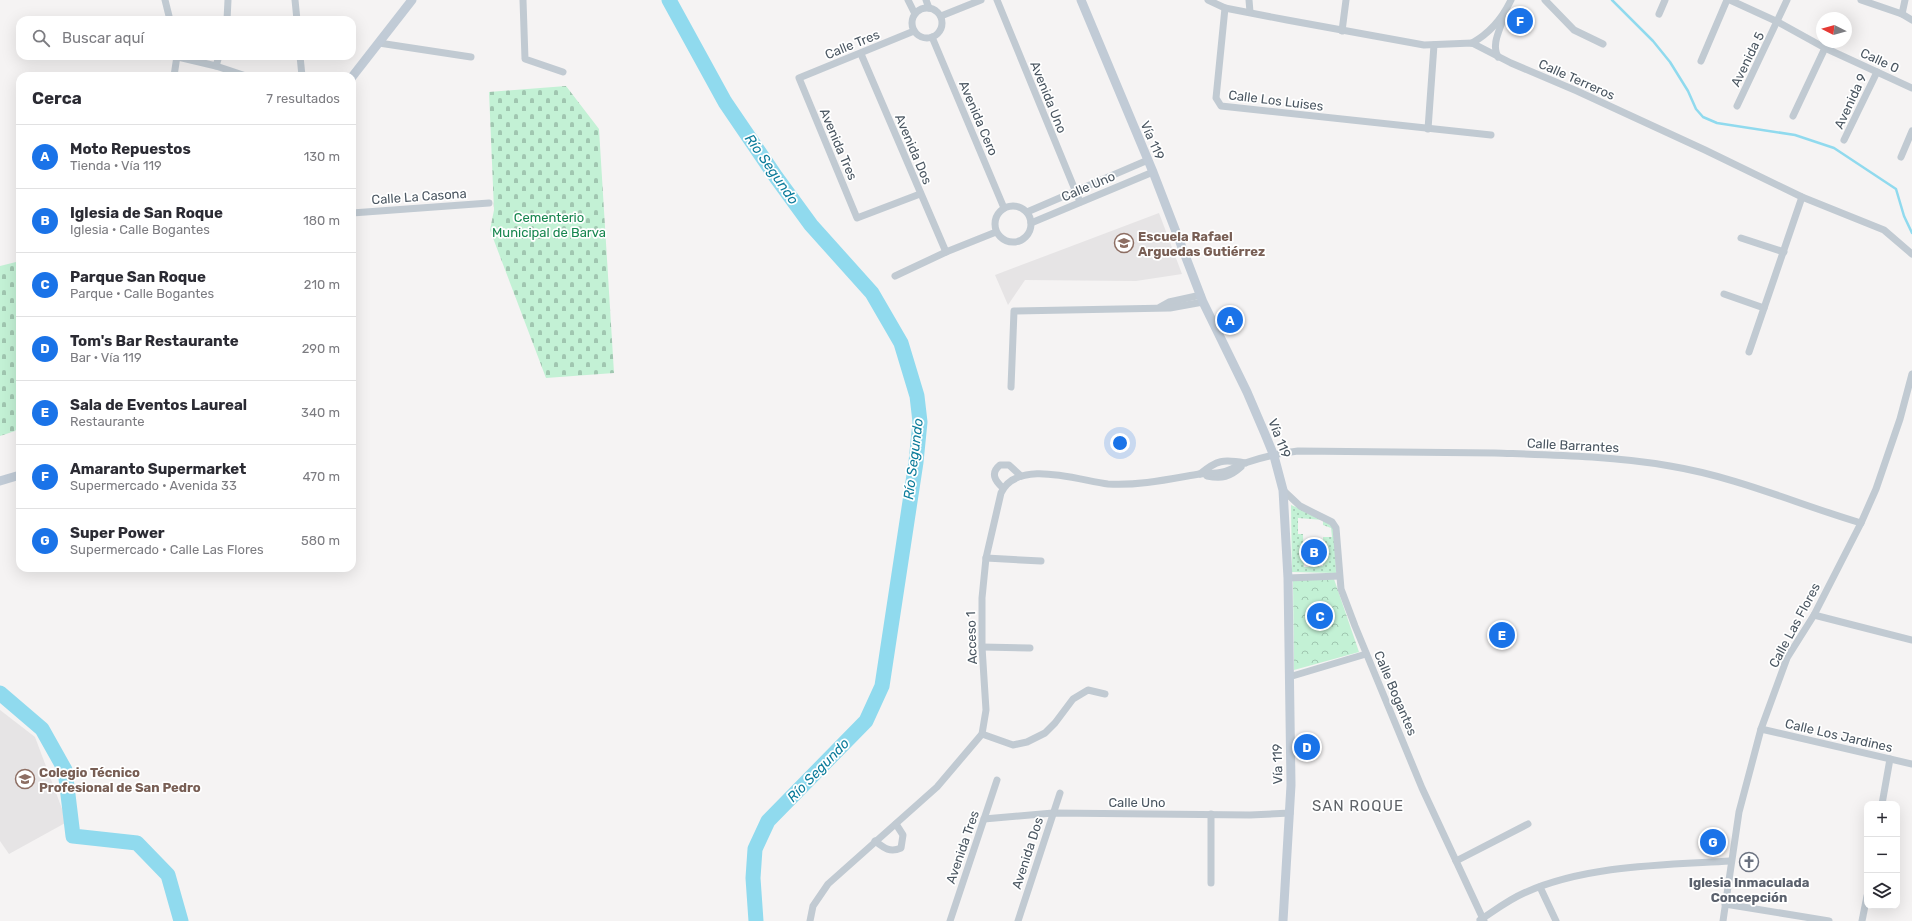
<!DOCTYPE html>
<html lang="es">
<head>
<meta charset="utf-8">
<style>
  :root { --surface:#fff; --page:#f2f2f3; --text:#2b2b33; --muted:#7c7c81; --line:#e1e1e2; --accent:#1a73e8 }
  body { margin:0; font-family:Rubik,sans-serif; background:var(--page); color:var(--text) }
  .controls { position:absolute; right:12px; bottom:12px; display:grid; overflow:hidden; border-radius:8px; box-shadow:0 4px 16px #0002 }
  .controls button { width:36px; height:36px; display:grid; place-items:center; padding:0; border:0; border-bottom:1px solid var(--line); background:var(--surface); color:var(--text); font:20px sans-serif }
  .compass { position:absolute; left:1816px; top:12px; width:36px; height:36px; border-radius:50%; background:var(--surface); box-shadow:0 4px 16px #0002; rotate:276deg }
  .you { position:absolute; left:1120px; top:443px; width:14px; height:14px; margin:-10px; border:3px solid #fff; border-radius:50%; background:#1a73e8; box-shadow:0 0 0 6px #1a73e833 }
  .badge { display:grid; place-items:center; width:26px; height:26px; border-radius:50%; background:var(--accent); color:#fff; font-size:13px; font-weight:700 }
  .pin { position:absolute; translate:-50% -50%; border:2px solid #fff; box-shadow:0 1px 4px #0006 }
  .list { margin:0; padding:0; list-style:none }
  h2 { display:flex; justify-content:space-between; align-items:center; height:52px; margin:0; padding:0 16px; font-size:17px }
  h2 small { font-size:13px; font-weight:400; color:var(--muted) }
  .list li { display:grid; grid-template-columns:26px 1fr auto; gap:12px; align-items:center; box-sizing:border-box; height:64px; padding:0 16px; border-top:1px solid var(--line) }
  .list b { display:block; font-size:15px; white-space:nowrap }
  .list p { margin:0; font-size:13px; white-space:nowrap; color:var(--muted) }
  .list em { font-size:13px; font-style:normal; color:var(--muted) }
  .icon { flex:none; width:22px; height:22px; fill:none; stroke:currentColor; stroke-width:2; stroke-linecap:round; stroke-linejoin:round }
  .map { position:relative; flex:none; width:1912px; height:921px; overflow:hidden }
  .search { position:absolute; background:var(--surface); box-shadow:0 4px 16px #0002; left:16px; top:16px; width:340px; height:44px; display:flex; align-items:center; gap:10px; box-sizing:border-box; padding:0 14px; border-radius:12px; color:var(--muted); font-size:15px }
  .panel { position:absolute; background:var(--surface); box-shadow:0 4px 16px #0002; left:16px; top:72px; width:340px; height:500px; border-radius:12px }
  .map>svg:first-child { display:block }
  .education { fill:#e6e4e5 }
  .cemetery { fill:url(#cemetery-stones) }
  .park { fill:url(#park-crowns) }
  .garden { fill:url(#garden-dots); fill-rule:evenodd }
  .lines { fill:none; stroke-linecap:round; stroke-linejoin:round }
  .stream { stroke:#90daee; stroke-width:2.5 }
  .river { stroke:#90daee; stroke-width:15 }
  .minor { stroke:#c1cad2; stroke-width:7 }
  .secondary { stroke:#c1cbd6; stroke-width:9 }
  .labels { text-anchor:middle; stroke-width:3.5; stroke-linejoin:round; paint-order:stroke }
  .street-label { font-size:13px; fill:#4a5661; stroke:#fff }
  .park-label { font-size:13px; fill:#17864f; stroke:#fff }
  .education-label { font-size:13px; font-weight:bold; fill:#785e54; stroke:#fff; text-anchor:start }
  .worship-label { font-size:13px; font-weight:bold; fill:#5b616d; stroke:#fff }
  .water-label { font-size:14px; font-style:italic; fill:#0c7c9b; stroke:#fff }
  .quarter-label { font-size:15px; letter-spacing:1px; fill:#5f6368; stroke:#fff }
</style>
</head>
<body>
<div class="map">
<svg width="1912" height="921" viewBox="0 0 1912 921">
  <defs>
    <pattern id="cemetery-stones" width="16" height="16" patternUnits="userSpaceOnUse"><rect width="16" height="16" fill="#c3f1d5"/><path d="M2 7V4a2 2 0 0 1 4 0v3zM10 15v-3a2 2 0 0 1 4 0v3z" fill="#a0c6b0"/></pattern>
    <pattern id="park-crowns" width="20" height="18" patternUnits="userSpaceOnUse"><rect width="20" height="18" fill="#c3f1d5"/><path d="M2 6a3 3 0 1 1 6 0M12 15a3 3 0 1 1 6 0" fill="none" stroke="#a0c6b0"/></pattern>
    <pattern id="garden-dots" width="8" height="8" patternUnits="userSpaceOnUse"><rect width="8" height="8" fill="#c3f1d5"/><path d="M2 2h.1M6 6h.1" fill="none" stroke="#a0c6b0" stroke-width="1.8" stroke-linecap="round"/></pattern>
  </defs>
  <rect width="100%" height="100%" fill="#f5f3f3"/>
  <!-- education -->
  <g class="education">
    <polygon points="1159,213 1182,274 1136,281 1025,280 1008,305 995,275"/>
    <polygon points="0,710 35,737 67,822 9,854 0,841"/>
  </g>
  <!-- cemetery -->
  <g class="cemetery">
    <polygon points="566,86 599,129 614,373 546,378 490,230 494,210 489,92"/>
    <polygon points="20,261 20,425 15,431 0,436 0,266"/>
  </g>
  <!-- park -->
  <polygon class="park" points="1334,579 1359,652 1294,670 1293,580"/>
  <!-- garden -->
  <path class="garden" d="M1291,505L1328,521L1335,531L1336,573L1292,572ZM1298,518L1323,520V525L1331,528L1332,537H1323V566L1304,567L1303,534H1298Z"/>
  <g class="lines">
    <!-- stream -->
    <polyline class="stream" points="1612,0 1653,41 1670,62 1688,91 1696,109 1703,117 1717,123 1795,135 1834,148 1896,189 1904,216 1912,233"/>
    <!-- river -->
    <g class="river">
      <polyline points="669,0 725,102 776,177 811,225 872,293 901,343 917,396 920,422 916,462 882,686 866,721 768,821 755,849 753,878 756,921"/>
      <polyline points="0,693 42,729 65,770 73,836 137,843 168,875 181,921"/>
    </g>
    <!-- minor -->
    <g class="minor">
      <polyline points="165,0 170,20"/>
      <polyline points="295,0 297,20"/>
      <polyline points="523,0 525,59 563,72"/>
      <polyline points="908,0 915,14"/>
      <polyline points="926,0 929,8"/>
      <polyline points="997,0 1080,202"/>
      <polyline points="1208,0 1225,8 1287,20 1424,45 1472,43 1511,63 1577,91 1705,150 1802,197 1884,230 1912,254"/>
      <polyline points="1249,0 1250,12"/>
      <polyline points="1545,0 1574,30 1603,44"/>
      <polyline points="1730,0 1778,22 1825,48 1912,88"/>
      <polyline points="1861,0 1902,14 1912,20"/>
      <circle cx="927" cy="23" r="15"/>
      <polyline points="1225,8 1216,98 1221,106 1491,135"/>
      <polyline points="1659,14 1665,0"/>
      <polyline points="1902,14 1905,0"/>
      <polyline points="941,16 981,0"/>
      <polyline points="227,20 228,0"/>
      <polyline points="914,31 799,78 857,218 920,194"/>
      <polyline points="1342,31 1346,0"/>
      <polyline points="932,37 1004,208"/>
      <polyline points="379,43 471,57"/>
      <path d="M1472,43C1490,33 1502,19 1511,0"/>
      <polyline points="861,54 946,252"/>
      <polyline points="300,56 302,76"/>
      <polyline points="178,57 216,66 246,76"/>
      <path d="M1498,57C1491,44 1500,30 1504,17"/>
      <polyline points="1701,61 1727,0"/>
      <polyline points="216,66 219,56"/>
      <polyline points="174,76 177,56"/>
      <polyline points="1737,106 1787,0"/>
      <polyline points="1793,116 1825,48"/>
      <polyline points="1428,129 1434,45"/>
      <polyline points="1844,140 1877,72"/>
      <polyline points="1901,157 1912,131"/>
      <circle cx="1013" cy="224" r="18"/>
      <polyline points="1027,212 1148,160"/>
      <polyline points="352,213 489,203"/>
      <polyline points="1031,223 1153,172"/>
      <polyline points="1741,238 1784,252"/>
      <polyline points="895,276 946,252 996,232"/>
      <polyline points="1724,294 1764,308"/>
      <polyline points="1160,307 1169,302 1201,295"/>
      <polyline points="1749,352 1802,197"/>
      <polyline points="1011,387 1014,311 1170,308 1203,302"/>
      <path d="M1200,474C1217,460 1223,459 1245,463"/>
      <path d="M1207,476C1222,479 1230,477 1241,467"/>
      <path d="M1003,488C995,481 990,473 1000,465H1009L1021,476"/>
      <polyline points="1283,490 1300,506 1332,522 1336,528 1341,589 1355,626 1422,788 1484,921"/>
      <polyline points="986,558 1041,561"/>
      <polyline points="1288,578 1339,576"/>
      <polyline points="1814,615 1912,640"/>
      <polyline points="982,647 1030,648"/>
      <polyline points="1289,677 1366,654"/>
      <polyline points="1761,729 1912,764"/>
      <polyline points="982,734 1013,745 1027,742 1045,733 1055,723 1073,699 1088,690 1105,694"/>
      <polyline points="1882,804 1890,759"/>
      <polyline points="984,819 1053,813 1250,815 1290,813"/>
      <path d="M875,841C884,848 890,853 901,848L903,835L896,824"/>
      <polyline points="1456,861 1528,824"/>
      <polyline points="1211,883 1211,814"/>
      <polyline points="1540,887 1556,921"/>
      <polyline points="1725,904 1829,921"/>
      <path d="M1480,920C1494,911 1508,900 1524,893C1586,865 1663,865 1730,861"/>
      <path d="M810,921L813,906L828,884L937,787L982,734L986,710L982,647V598L986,558L1001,493C1017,458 1080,481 1108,484C1138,486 1170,479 1199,474C1207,473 1215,474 1223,472C1231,470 1238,465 1245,463C1262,457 1281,453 1298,451C1364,452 1430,452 1495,453C1554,455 1613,456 1670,466C1737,477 1797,504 1861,523"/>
      <polyline points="950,921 997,780"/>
      <polyline points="1018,921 1060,793"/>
      <polyline points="1723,921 1739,812 1761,729 1787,658 1814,615 1861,523 1876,489 1900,419 1912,374"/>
      <polyline points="1862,921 1867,896"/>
    </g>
    <!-- secondary -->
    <g class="secondary">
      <polyline points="1081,0 1153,172 1203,302 1247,392 1265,434 1274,456 1283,490 1288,578 1291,785 1283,921"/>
      <polyline points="352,77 412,0"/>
      <polyline points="0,481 20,475"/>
    </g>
  </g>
  <!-- icons -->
  <defs>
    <g id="school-ring" transform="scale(1)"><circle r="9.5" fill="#fff" stroke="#8d6e63" stroke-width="1.5"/><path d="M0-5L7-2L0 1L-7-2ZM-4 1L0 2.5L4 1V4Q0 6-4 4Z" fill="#8d6e63"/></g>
    <g id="church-ring" transform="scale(1)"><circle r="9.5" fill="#fff" stroke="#6b7280" stroke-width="1.5"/><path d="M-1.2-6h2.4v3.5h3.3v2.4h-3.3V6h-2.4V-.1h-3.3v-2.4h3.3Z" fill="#6b7280"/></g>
  </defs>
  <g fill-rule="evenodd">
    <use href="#school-ring" x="1124" y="243"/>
    <use href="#school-ring" x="25" y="779"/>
    <use href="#church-ring" x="1749" y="862"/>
  </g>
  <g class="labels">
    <!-- street labels -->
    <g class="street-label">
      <text transform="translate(852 44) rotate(-22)" y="5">Calle Tres</text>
      <text transform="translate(1747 59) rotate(-64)" y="5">Avenida 5</text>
      <text transform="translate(1880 60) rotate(25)" y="5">Calle 0</text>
      <text transform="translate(1577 79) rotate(24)" y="5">Calle Terreros</text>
      <text transform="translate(1049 97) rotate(68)" y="5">Avenida Uno</text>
      <text transform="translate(1276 100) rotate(7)" y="5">Calle Los Luises</text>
      <text transform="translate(1850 101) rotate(-65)" y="5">Avenida 9</text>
      <text transform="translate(979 118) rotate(67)" y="5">Avenida Cero</text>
      <text transform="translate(1153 140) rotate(66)" y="5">Vía 119</text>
      <text transform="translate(839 144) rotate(67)" y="5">Avenida Tres</text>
      <text transform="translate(914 149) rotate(67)" y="5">Avenida Dos</text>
      <text transform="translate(1088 186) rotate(-23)" y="5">Calle Uno</text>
      <text transform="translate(419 196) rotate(-4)" y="5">Calle La Casona</text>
      <text transform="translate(1280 438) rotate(69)" y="5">Vía 119</text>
      <text transform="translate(1573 445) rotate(3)" y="5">Calle Barrantes</text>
      <text transform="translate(1794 625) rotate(-62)" y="5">Calle Las Flores</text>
      <text transform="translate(971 638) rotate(-92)" y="5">Acceso 1</text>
      <text transform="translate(1396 693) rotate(67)" y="5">Calle Bogantes</text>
      <text transform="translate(1839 735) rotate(13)" y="5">Calle Los Jardines</text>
      <text transform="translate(1277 764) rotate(-91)" y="5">Vía 119</text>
      <text x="1137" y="807">Calle Uno</text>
      <text transform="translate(962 847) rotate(-71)" y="5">Avenida Tres</text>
      <text transform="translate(1027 853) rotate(-72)" y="5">Avenida Dos</text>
    </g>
    <!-- park labels -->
    <g class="park-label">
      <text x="549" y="222">Cementerio<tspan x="549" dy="15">Municipal de Barva</tspan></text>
    </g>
    <!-- education labels -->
    <g class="education-label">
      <text x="1138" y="241">Escuela Rafael<tspan x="1138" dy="15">Arguedas Gutiérrez</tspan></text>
      <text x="39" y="777">Colegio Técnico<tspan x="39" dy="15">Profesional de San Pedro</tspan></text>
    </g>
    <!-- worship labels -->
    <g class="worship-label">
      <text x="1749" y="887">Iglesia Inmaculada<tspan x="1749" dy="15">Concepción</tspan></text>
    </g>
    <!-- water labels -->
    <g class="water-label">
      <text transform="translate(772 169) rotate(55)" y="5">Río Segundo</text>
      <text transform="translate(913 459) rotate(-83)" y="5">Río Segundo</text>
      <text transform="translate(818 770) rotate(-46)" y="5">Río Segundo</text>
    </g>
    <!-- quarter labels -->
    <g class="quarter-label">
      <text x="1358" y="811">SAN ROQUE</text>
    </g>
  </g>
</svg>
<div class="controls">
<button>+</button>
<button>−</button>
<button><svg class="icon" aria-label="layers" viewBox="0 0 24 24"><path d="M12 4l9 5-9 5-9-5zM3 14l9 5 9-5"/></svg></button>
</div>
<svg class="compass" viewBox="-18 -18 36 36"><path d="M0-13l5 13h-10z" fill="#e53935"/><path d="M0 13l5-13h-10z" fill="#7c7c81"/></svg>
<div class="you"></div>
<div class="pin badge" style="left:1230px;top:320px">A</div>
<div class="pin badge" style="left:1314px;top:552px">B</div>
<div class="pin badge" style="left:1320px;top:616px">C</div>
<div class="pin badge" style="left:1307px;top:747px">D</div>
<div class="pin badge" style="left:1502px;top:635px">E</div>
<div class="pin badge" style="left:1520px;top:21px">F</div>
<div class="pin badge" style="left:1713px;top:842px">G</div>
<div class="search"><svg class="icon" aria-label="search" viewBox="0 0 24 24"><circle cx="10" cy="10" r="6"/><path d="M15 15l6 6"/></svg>Buscar aquí</div>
<section class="panel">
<h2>Cerca<small>7 resultados</small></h2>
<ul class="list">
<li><span class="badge">A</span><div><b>Moto Repuestos</b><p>Tienda · Vía 119</p></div><em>130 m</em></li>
<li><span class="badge">B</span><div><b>Iglesia de San Roque</b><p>Iglesia · Calle Bogantes</p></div><em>180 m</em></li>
<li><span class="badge">C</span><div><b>Parque San Roque</b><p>Parque · Calle Bogantes</p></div><em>210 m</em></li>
<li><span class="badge">D</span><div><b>Tom's Bar Restaurante</b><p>Bar · Vía 119</p></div><em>290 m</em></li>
<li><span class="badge">E</span><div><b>Sala de Eventos Laureal</b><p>Restaurante</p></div><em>340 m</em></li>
<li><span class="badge">F</span><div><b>Amaranto Supermarket</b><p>Supermercado · Avenida 33</p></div><em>470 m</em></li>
<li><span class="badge">G</span><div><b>Super Power</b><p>Supermercado · Calle Las Flores</p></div><em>580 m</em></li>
</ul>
</section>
</div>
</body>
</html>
